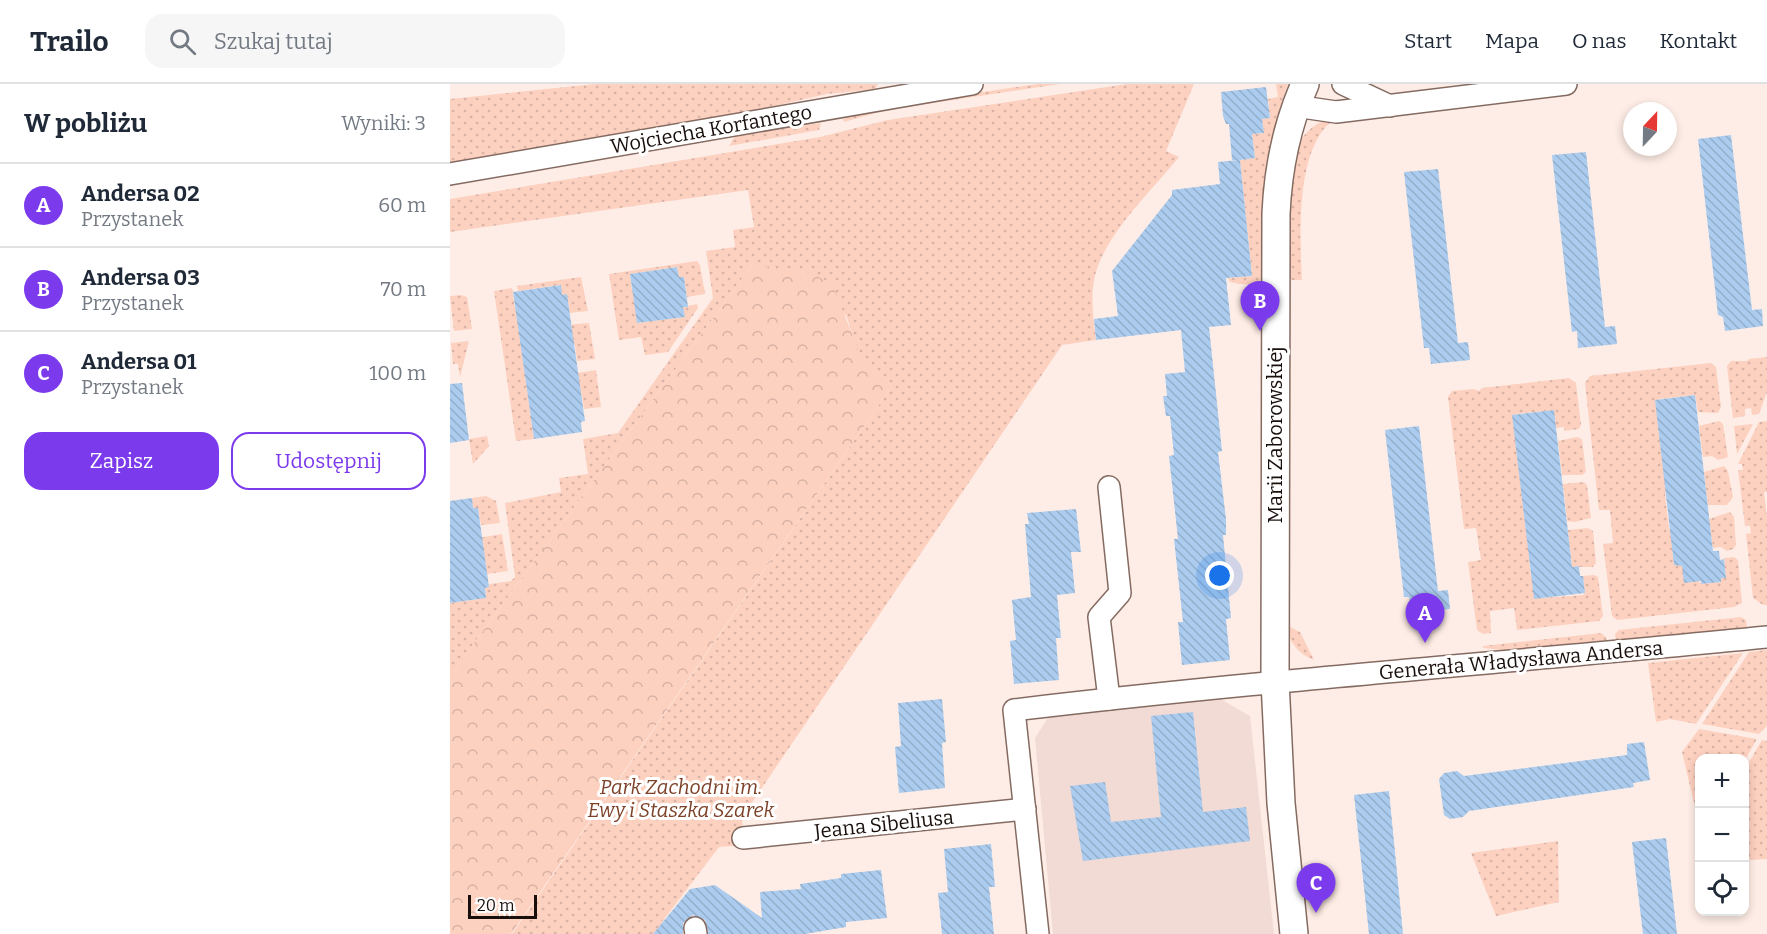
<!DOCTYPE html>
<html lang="pl">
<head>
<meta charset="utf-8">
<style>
  :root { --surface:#fff; --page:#f6f6f7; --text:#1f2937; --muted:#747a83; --line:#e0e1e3; --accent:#7c3aed }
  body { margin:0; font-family:Bitter,serif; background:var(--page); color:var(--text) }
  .controls { position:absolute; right:18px; bottom:18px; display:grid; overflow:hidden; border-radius:12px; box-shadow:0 3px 9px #0003 }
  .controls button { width:54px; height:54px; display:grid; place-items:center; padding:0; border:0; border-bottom:2px solid var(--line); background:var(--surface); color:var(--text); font:30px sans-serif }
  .compass { position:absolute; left:1173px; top:18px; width:54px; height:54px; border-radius:50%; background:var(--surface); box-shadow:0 3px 9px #0003; rotate:22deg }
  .scale { position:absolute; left:18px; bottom:15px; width:69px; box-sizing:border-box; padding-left:6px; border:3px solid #180f0c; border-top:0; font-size:16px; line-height:21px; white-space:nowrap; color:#180f0c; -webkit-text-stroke:4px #fff; paint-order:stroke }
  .you { position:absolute; left:770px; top:492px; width:21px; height:21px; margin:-15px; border:4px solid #fff; border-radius:50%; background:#1a73e8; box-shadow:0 0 0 9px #1a73e833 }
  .badge { display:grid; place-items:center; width:39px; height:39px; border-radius:50%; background:var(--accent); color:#fff; font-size:20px; font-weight:700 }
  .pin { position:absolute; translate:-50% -50px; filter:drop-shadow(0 2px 3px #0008) }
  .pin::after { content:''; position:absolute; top:32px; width:21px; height:18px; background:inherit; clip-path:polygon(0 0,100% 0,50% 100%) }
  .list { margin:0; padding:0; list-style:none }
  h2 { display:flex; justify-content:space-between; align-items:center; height:78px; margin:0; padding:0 24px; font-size:26px }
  h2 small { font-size:20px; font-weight:400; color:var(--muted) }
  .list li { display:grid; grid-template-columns:39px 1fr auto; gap:18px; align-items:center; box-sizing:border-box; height:84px; padding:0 24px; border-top:2px solid var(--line) }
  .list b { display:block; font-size:22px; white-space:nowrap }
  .list p { margin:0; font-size:20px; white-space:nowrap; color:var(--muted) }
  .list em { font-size:20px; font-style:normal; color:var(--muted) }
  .actions { display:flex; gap:12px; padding:18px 24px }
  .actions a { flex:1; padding:14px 0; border:2px solid var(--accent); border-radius:18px; text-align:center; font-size:21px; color:var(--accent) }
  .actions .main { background:var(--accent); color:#fff }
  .icon { flex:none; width:33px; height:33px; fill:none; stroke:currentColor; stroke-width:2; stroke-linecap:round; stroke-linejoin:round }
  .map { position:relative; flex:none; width:1317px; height:850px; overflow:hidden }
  header { display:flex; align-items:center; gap:36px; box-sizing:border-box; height:84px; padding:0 30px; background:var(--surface); border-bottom:2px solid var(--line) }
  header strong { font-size:28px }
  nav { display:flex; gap:33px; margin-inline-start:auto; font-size:21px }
  .search { width:420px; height:54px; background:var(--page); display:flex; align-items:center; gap:15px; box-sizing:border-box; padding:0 21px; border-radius:18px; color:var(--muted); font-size:22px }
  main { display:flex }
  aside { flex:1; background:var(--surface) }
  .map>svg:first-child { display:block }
  .built { fill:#f1dbd4 }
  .grass { fill:url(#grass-dots) }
  .forest { fill:url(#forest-crowns) }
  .building { fill:url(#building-back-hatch) }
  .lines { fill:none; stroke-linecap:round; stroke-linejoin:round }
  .minor-casing { stroke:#846b61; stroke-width:24 }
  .tertiary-casing { stroke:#846b61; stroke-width:30 }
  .minor { stroke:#fff; stroke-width:21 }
  .tertiary { stroke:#fff; stroke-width:27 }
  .labels { text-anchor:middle; stroke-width:6; stroke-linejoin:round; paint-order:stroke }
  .street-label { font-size:20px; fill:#180f0c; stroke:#fff }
  .park-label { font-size:20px; font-style:italic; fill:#7c4128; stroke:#fff }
</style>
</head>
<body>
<header>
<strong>Trailo</strong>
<div class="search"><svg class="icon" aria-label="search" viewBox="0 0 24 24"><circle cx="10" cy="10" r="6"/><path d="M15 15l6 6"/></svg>Szukaj tutaj</div>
<nav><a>Start</a><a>Mapa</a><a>O nas</a><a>Kontakt</a></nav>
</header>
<main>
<aside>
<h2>W pobliżu<small>Wyniki: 3</small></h2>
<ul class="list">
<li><span class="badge">A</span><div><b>Andersa 02</b><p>Przystanek</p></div><em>60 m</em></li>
<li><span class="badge">B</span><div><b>Andersa 03</b><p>Przystanek</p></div><em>70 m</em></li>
<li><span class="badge">C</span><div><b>Andersa 01</b><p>Przystanek</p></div><em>100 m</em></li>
</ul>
<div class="actions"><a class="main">Zapisz</a><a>Udostępnij</a></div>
</aside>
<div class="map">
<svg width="1317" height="850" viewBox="0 0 1317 850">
  <defs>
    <pattern id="grass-dots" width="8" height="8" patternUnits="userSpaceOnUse" patternTransform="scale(1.5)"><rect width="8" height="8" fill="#fdd1c0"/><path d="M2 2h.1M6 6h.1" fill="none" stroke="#d8b2a4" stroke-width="1.8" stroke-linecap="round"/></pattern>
    <pattern id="forest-crowns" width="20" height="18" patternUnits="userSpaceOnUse" patternTransform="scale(1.5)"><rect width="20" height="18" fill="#fdd1c0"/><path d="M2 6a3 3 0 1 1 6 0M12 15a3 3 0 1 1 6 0" fill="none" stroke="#d8b2a4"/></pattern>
    <pattern id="building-back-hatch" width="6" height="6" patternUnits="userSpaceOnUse" patternTransform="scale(1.5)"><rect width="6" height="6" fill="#abccee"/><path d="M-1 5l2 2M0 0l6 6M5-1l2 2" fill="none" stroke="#92aecb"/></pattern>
  </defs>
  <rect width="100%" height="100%" fill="#feede6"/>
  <!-- built -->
  <polygon class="built" points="767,613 800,632 824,850 603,850 585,654 599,632"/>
  <!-- grass -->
  <g class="grass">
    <polygon points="145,0 428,0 425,5 377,10 284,31 0,81 0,15"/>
    <polygon points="587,0 610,0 436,26 394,38 393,35 434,23"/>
    <path d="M677,0H744L716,67L729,73C703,105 662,144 648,182C639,205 643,233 646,256L612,261L299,723L292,724L293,761L269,763L212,838L211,850H62L442,302L409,270L396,231L302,181L0,592V519L36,514L35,504L39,503V500L61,497L65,493L55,419L111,408L109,394L138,390L133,355L168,349L263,214L256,167L285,163L283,146L304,143L298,106L0,148V115L370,53L438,36Z"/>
    <path d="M826,0H838C813,69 813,123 813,195C802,202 792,201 780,198L778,194L802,192L790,76L805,74L802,50L814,49L812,35L820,34L818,15L828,13Z"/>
    <path d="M879,35L882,37C845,66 850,154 852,196H842L838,193C838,157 833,89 850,58C856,46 867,39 879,35Z"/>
    <polygon points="371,39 369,46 279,62 285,52"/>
    <polygon points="247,177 250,181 255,210 237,213 234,193 229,193 227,183 180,190 182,206 187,206 187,239 234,233 233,223 247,220 248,224 218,268 195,271 191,253 169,256 159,190"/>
    <polygon points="131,193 138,227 120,229 117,211 112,211 110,201 68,207 67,202"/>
    <polygon points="62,204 65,224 70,223 68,241 84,355 66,357 44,207"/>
    <polygon points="11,211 17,213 22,245 4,247 0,212"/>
    <polygon points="139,239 145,275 127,277 125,261 120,261 116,241"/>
    <polygon points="19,257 10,293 8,280 3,280 1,259"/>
    <polygon points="1317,273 1317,308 1309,330 1302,331 1301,324 1295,325 1295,332 1283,334 1277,282 1281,277 1297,277 1299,275"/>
    <polygon points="1261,279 1266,283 1271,323 1268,329 1248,328 1245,311 1209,315 1218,408 1215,409 1219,445 1221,445 1224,464 1222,465 1224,481 1232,482 1252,500 1271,498 1271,494 1276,493 1274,474 1284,473 1288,476 1292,519 1284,523 1167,536 1162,532 1153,460 1163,459 1160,426 1149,426 1135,299 1140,292"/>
    <polygon points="146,286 151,323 134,325 131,308 126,308 128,289"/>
    <polygon points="1119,294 1126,299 1131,341 1129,345 1114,347 1114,343 1106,344 1104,326 1066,330 1077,456 1082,474 1079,475 1081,493 1084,493 1092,514 1133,511 1135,509 1133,492 1144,491 1148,493 1153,532 1149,537 1067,546 1064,524 1040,527 1041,549 1033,550 1027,546 1018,478 1031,476 1026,444 1014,445 998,313 1002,307 1024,305 1029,307 1032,304"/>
    <polygon points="1269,337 1273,340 1278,373 1268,376 1262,372 1253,373 1249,342"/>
    <polygon points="1317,337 1317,408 1314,408 1317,433 1317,521 1313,521 1303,514 1296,450 1301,449 1300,442 1295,442 1288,386 1293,386 1292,380 1288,380 1309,338"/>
    <polygon points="1303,340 1287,370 1284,342"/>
    <polygon points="37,352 39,362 23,380 19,355"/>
    <polygon points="1127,353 1132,355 1136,388 1132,391 1112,391 1108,357"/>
    <polygon points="1274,382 1278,387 1283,413 1277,421 1258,421 1254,388"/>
    <polygon points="1134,398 1137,401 1141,434 1124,438 1117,437 1113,400"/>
    <polygon points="36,412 46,417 50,439 31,441 28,424 23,424 22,414"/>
    <polygon points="1280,428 1284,433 1286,461 1283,465 1277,467 1271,463 1263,464 1259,435"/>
    <polygon points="1138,444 1143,447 1146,479 1143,483 1122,483 1118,446"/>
    <polygon points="52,450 58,487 37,490 35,474 30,474 28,454"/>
    <polygon points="1291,533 1296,536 1297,543 1166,558 1165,550 1169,546"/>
    <path d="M836,541L850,548L864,576C848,570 839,558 836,541Z"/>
    <polygon points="1151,549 1156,553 1158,559 1070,568 1033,564 1033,562"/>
    <polygon points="1317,566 1317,642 1309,650 1252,640 1299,568"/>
    <polygon points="1293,569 1246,640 1220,635 1206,638 1198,579"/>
    <polygon points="1249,645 1307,655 1295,676 1250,674 1249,740 1232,668"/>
    <polygon points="1312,656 1317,657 1317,775 1300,776 1295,772 1295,685"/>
    <polygon points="1108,757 1109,818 1046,832 1021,769"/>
  </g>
  <!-- forest -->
  <polygon class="forest" points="302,181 352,186 382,199 410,270 442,302 61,850 0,850 0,592"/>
  <!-- building -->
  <g class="building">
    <polygon points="816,3 820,34 812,35 814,49 802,50 805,74 790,76 802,192 776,194 781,241 759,243 772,367 768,368 776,435 776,451 773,451 781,534 776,535 780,576 732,581 728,538 733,538 724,455 728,455 719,372 724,371 720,332 716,332 713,312 717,312 715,290 735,288 731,246 646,256 644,235 668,232 662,187 722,111 722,106 770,100 768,78 788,76 782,76 779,40 776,40 773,32 771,8"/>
    <polygon points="1281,51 1302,226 1312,225 1313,242 1275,247 1273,233 1268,231 1248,55"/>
    <polygon points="1136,68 1155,243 1165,242 1167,260 1128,264 1127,247 1122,248 1102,71"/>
    <polygon points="988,85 1008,259 1018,258 1020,276 981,280 979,264 974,264 954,88"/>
    <polygon points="227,183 229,193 234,193 238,223 233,223 235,233 187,239 180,190"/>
    <polygon points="111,201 112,211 117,210 135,337 131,338 132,348 84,355 63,208"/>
    <polygon points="12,299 19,356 0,359 0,300"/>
    <polygon points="1245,311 1263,467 1269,467 1270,476 1274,475 1276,494 1271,494 1271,498 1251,500 1251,497 1234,499 1232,482 1224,481 1205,316"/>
    <polygon points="1104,326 1122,483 1129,482 1130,492 1133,492 1135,509 1084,515 1062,331"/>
    <polygon points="969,342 988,507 998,506 1000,525 961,529 959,513 954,513 935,346"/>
    <polygon points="22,414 23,424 28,424 39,503 35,504 36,514 0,519 0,417"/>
    <polygon points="626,425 631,468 621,468 625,509 607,511 611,554 606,554 609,596 564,600 560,557 566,556 562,516 581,513 575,440 579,440 577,429"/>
    <polygon points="492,615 496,658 492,659 495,704 449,709 445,663 451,662 448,619"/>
    <polygon points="743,628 753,728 796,723 800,757 633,777 620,702 655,698 661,738 711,733 701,632"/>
    <polygon points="1194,658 1200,696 1183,699 1184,703 1019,727 1013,733 1000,735 994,731 989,695 994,689 1007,687 1014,692 1177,671 1177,660"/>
    <polygon points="939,707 953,850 919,850 904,711"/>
    <polygon points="1216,754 1227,850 1193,850 1182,758"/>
    <polygon points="541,760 545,803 539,803 544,850 492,850 488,809 498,808 494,765"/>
    <polygon points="431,786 437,834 396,838 396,843 355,850 258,850 255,836 243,831 233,839 233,850 203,850 240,805 265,801 312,834 310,808 351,805 350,800 391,794 391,790"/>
  </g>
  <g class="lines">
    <!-- minor casing -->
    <g class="minor-casing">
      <g id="minor">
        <polyline points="893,0 940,22"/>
        <polyline points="845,22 886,28 1116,0"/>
        <polyline points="0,90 522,0"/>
        <polyline points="659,615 649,533 670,509 659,403"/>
        <polyline points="293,754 575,725"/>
        <polyline points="245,844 246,850"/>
        <path d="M588,850L564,626C814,596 1066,578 1317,553"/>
      </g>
    </g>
    <!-- tertiary casing -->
    <g class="tertiary-casing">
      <path id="tertiary" d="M844,850L831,719L825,597L826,130C828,84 836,43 855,0"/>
    </g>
    <!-- minor -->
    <use href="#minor" class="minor"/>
    <!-- tertiary -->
    <use href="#tertiary" class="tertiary"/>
  </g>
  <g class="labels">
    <!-- street labels -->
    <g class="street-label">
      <text transform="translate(261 45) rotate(-10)" y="7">Wojciecha Korfantego</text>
      <text transform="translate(825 351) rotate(-90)" y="7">Marii Zaborowskiej</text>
      <text transform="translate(1071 576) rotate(-5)" y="7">Generała Władysława Andersa</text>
      <text transform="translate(434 740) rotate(-6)" y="7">Jeana Sibeliusa</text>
    </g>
    <!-- park labels -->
    <g class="park-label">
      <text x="231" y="710">Park Zachodni im.<tspan x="231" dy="23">Ewy i Staszka Szarek</tspan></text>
    </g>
  </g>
</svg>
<div class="controls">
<button>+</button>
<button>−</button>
<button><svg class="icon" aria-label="locate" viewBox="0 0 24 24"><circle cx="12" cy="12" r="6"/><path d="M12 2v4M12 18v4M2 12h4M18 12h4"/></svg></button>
</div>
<svg class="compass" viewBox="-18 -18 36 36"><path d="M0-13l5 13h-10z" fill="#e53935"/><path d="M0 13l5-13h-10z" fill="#747a83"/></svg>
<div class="scale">20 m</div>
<div class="you"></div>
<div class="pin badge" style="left:975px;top:559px">A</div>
<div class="pin badge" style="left:810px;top:247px">B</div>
<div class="pin badge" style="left:866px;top:829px">C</div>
</div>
</main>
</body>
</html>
